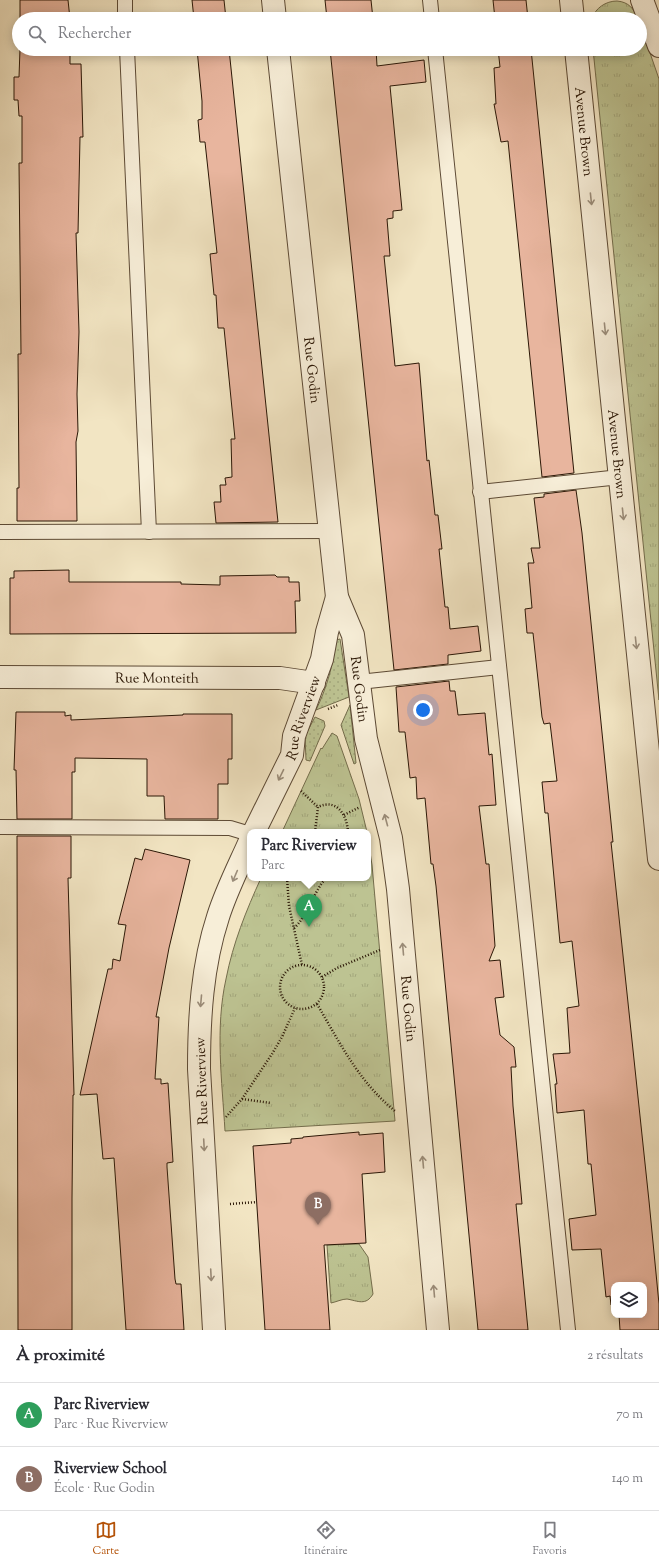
<!DOCTYPE html>
<html lang="fr">
<head>
<meta charset="utf-8">
<style>
  :root { --surface:#fff; --page:#f7f7f7; --text:#2b2b33; --muted:#7c7c81; --line:#e1e1e2; --accent:#b45309 }
  body { margin:0; font-family:"Sorts Mill Goudy",serif; background:var(--page); color:var(--text) }
  .controls { position:absolute; right:12px; bottom:12px; display:grid; overflow:hidden; border-radius:8px; box-shadow:0 2px 10px #0003 }
  .controls button { width:36px; height:36px; display:grid; place-items:center; padding:0; border:0; border-bottom:1px solid var(--line); background:var(--surface); color:var(--text); font:20px sans-serif }
  .you { position:absolute; left:423px; top:710px; width:14px; height:14px; margin:-10px; border:3px solid #fff; border-radius:50%; background:#1a73e8; box-shadow:0 0 0 6px #1a73e833 }
  .badge { display:grid; place-items:center; width:26px; height:26px; border-radius:50%; background:var(--accent); color:#fff; font-size:13px; font-weight:700 }
  .pin { position:absolute; translate:-50% -33px; filter:drop-shadow(0 1px 2px #0008) }
  .pin::after { content:''; position:absolute; top:21px; width:14px; height:12px; background:inherit; clip-path:polygon(0 0,100% 0,50% 100%) }
  .popup { position:absolute; left:247px; top:829px; width:124px; height:52px; box-sizing:border-box; display:grid; place-content:center; border-radius:8px; background:var(--surface); filter:drop-shadow(0 1px 3px #0005); font-size:13px; white-space:nowrap; color:var(--muted) }
  .popup b { font-size:15px; color:var(--text) }
  .popup::after { content:''; position:absolute; left:50%; top:100%; margin-left:-8px; border:8px solid transparent; border-top-color:var(--surface) }
  .list { margin:0; padding:0; list-style:none }
  h2 { display:flex; justify-content:space-between; align-items:center; height:52px; margin:0; padding:0 16px; font-size:17px }
  h2 small { font-size:13px; font-weight:400; color:var(--muted) }
  .list li { display:grid; grid-template-columns:26px 1fr auto; gap:12px; align-items:center; box-sizing:border-box; height:64px; padding:0 16px; border-top:1px solid var(--line) }
  .list b { display:block; font-size:15px; white-space:nowrap }
  .list p { margin:0; font-size:13px; white-space:nowrap; color:var(--muted) }
  .list em { font-size:13px; font-style:normal; color:var(--muted) }
  .icon { flex:none; width:22px; height:22px; fill:none; stroke:currentColor; stroke-width:2; stroke-linecap:round; stroke-linejoin:round }
  .map { position:relative; flex:none; width:659px; height:1330px; overflow:hidden }
  .search { position:absolute; background:var(--surface); box-shadow:0 2px 10px #0003; left:12px; right:12px; top:12px; height:44px; display:flex; align-items:center; gap:10px; box-sizing:border-box; padding:0 14px; border-radius:22px; color:var(--muted); font-size:15px }
  .sheet { height:180px; background:var(--surface) }
  nav { display:flex; justify-content:space-around; align-items:center; box-sizing:border-box; height:56px; border-top:1px solid var(--line); background:var(--surface); font-size:11px; color:var(--muted) }
  nav a { display:grid; justify-items:center; gap:2px }
  nav .on { color:var(--accent) }
  .map>svg:first-child { display:block }
  .grass { fill:url(#grass-dots); stroke:#746d4c }
  .park { fill:url(#park-tufts); stroke:#746d4c }
  .building { fill:#e8b59e; stroke:#2b1706 }
  .lines { fill:none; stroke-linecap:round; stroke-linejoin:round }
  .lane-casing { stroke:#5d4a35; stroke-width:16 }
  .street-casing { stroke:#5d4a35; stroke-width:24 }
  .path { stroke:#2b1706; stroke-width:2.5; stroke-dasharray:1 2; stroke-linecap:butt }
  .lane { stroke:#f7eed8; stroke-width:14 }
  .street { stroke:#f7eed8; stroke-width:22 }
  .oneway { stroke:#9b8d7a }
  .labels { text-anchor:middle; stroke-width:3.5; stroke-linejoin:round; paint-order:stroke }
  .street-label { font-size:14px; fill:#2b1706; stroke:#f7eed8 }
</style>
</head>
<body>
<div class="map">
<svg width="659" height="1330" viewBox="0 0 659 1330">
  <defs>
    <pattern id="grass-dots" width="8" height="8" patternUnits="userSpaceOnUse"><rect width="8" height="8" fill="#bdc392"/><path d="M2 2h.1M6 6h.1" fill="none" stroke="#a3a77c" stroke-width="1.8" stroke-linecap="round"/></pattern>
    <pattern id="park-tufts" width="24" height="20" patternUnits="userSpaceOnUse"><rect width="24" height="20" fill="#bdc392"/><path d="M3 7l-1-3M5 7V3M7 7l1-3M15 17l-1-3M17 17v-4M19 17l1-3" fill="none" stroke="#a3a77c"/></pattern>
  </defs>
  <rect width="100%" height="100%" fill="#f2e5c3"/>
  <filter id="stains"><feTurbulence type="fractalNoise" baseFrequency=".005" numOctaves="4"/><feColorMatrix values="0 0 0 0 .2 0 0 0 0 .09 0 0 0 0 .02 0 0 0 .5 -.17"/></filter>
  <radialGradient id="worn" r=".72"><stop offset=".6" stop-color="#630" stop-opacity="0"/><stop offset="1" stop-color="#630" stop-opacity=".3"/></radialGradient>
  <!-- grass -->
  <g class="grass">
    <path d="M340,639L349,697L316,710C327,687 333,666 336,640Z"/>
    <polygon points="350,705 356,763 354,764 341,725"/>
    <polygon points="315,717 324,721 325,726 310,761 306,760 305,736"/>
  </g>
  <!-- park -->
  <g class="park">
    <path d="M617,1C629,2 634,9 638,19H592C595,8 606,1 617,1Z"/>
    <polygon points="640,24 659,79 659,700 593,49 640,49"/>
    <polygon points="332,733 337,736 359,799 367,832 282,832 321,748 322,749"/>
    <path d="M368,839L372,865L395,1121L225,1131C222,1081 215,1028 226,979C233,943 246,911 261,878H368Z"/>
    <path d="M359,1244L368,1257L373,1294C366,1306 358,1301 347,1299C342,1299 336,1302 331,1303L327,1245Z"/>
  </g>
  <!-- building -->
  <g class="building">
    <polygon points="20,0 68,0 70,19 20,19"/>
    <polygon points="192,0 224,0 226,19 194,19"/>
    <polygon points="325,0 371,0 373,19 327,19"/>
    <polygon points="493,0 526,0 528,19 495,19"/>
    <polygon points="20,49 70,49 70,64 81,64 83,137 80,137 78,233 76,233 79,332 77,394 78,431 76,442 77,521 17,521 17,488 19,488 18,354 21,354 19,163 22,163 22,116 19,116 18,100 14,100 14,77 19,77"/>
    <polygon points="197,49 229,49 278,522 216,523 214,502 221,502 220,485 226,485 225,478 232,477 231,439 235,439 224,328 218,328 216,295 214,295 210,254 217,253 205,142 200,142 198,120 202,119 202,101"/>
    <polygon points="330,49 376,49 377,66 424,60 426,82 390,86 402,210 393,211 393,218 387,219 390,256 384,256 395,366 419,363 427,461 429,460 435,515 438,515 442,549 439,549 445,607 448,607 450,629 478,626 481,651 448,655 448,664 394,670"/>
    <polygon points="498,49 531,49 574,473 542,477 508,141 501,142 494,104 496,104 494,68 500,67"/>
    <polygon points="576,490 582,533 613,842 611,842 649,1201 659,1304 659,1330 620,1330 619,1315 644,1315 644,1285 614,1285 614,1304 611,1305 610,1296 606,1297 601,1249 572,1250 569,1219 596,1215 591,1164 588,1164 584,1110 557,1113 555,1084 557,1084 553,1054 570,1053 567,1008 579,1006 572,941 560,943 548,813 545,813 542,782 557,781 550,723 544,724 542,717 533,633 527,633 525,609 532,608 528,563 534,563 531,548 540,548 534,498 544,497 544,494"/>
    <polygon points="69,570 69,582 181,582 181,584 220,585 220,576 275,575 277,577 289,577 289,582 299,582 300,601 295,601 296,633 10,634 10,578 14,578 14,571"/>
    <polygon points="449,681 450,691 455,691 458,715 485,713 489,755 492,754 496,805 479,806 486,864 489,864 495,946 489,961 500,960 504,997 495,998 500,1035 514,1047 516,1067 511,1067 513,1106 522,1204 516,1204 528,1330 478,1330 436,886 433,864 431,864 425,798 417,799 416,777 410,778 405,732 399,732 396,687"/>
    <polygon points="16,712 65,712 65,716 71,715 71,720 183,715 183,714 232,714 232,759 228,759 228,784 218,784 218,819 165,819 164,796 147,796 147,759 75,758 75,772 72,772 72,819 17,819 16,770 14,770"/>
    <polygon points="17,836 71,836 71,878 68,878 74,1095 73,1095 72,1198 72,1330 18,1330"/>
    <polygon points="145,849 190,860 169,948 156,1017 159,1017 155,1079 161,1079 161,1084 168,1083 173,1162 167,1163 167,1167 175,1279 176,1284 181,1284 184,1330 126,1330 114,1158 103,1159 97,1094 80,1095 108,969 112,969 113,959 120,961 126,925 118,924 135,858 142,860"/>
    <polygon points="359,1132 359,1135 383,1133 385,1172 362,1174 366,1243 324,1245 330,1330 265,1330 253,1146 291,1143 291,1139 303,1138 303,1137"/>
  </g>
  <g class="lines">
    <!-- lane casing -->
    <g class="lane-casing">
      <g id="lane">
        <polyline points="125,0 125,19"/>
        <polyline points="430,0 432,19"/>
        <polyline points="127,49 149,532"/>
        <polyline points="435,49 568,1330"/>
        <polyline points="480,492 620,477"/>
        <polyline points="0,532 329,531"/>
        <polyline points="359,682 499,667"/>
        <polyline points="0,827 230,828 250,834"/>
      </g>
    </g>
    <!-- street casing -->
    <g class="street-casing">
      <g id="street">
        <polyline points="273,0 275,19"/>
        <polyline points="571,0 573,19"/>
        <polyline points="642,0 659,46"/>
        <path id="s1" d="M278,49L337,597L353,635L366,739L391,838L398,889L438,1330"/>
        <path id="s2" d="M576,49L659,859"/>
        <path id="s3" d="M0,677L280,678L314,683"/>
        <path id="s4" d="M254,832L292,755L294,736L322,659L327,632L337,597"/>
        <path d="M214,1330L199,1069C199,1018 202,966 218,917C226,891 239,866 250,841"/>
      </g>
    </g>
    <!-- path -->
    <g class="path">
      <polyline points="328,709 338,705"/>
      <polyline points="301,791 318,807"/>
      <polyline points="344,815 360,807"/>
      <path d="M315,832L318,807C337,798 347,815 348,832"/>
      <polyline points="287,878 289,906 302,965"/>
      <path d="M294,928C305,920 314,891 326,878"/>
      <circle cx="302" cy="987" r="22"/>
      <polyline points="322,977 337,968 380,950"/>
      <path d="M317,1004C340,1043 359,1082 395,1111"/>
      <polyline points="242,1099 271,1103"/>
      <polyline points="226,1117 242,1099 272,1054 282,1037 295,1008"/>
      <polyline points="230,1204 257,1202"/>
    </g>
    <!-- lane -->
    <use href="#lane" class="lane"/>
    <!-- street -->
    <use href="#street" class="street"/>
  </g>
  <!-- one-way arrows -->
  <defs><path id="oneway-shaft" d="M-6 0H5M1.5-3L5.5 0L1.5 3" fill="none" stroke-width="1.6" stroke-linecap="round" stroke-linejoin="round"/></defs>
  <g class="oneway">
    <use href="#oneway-shaft" transform="translate(591 199) rotate(84)"/>
    <use href="#oneway-shaft" transform="translate(605 329) rotate(84)"/>
    <use href="#oneway-shaft" transform="translate(623 514) rotate(84)"/>
    <use href="#oneway-shaft" transform="translate(636 643) rotate(84)"/>
    <use href="#oneway-shaft" transform="translate(281 775) rotate(116)"/>
    <use href="#oneway-shaft" transform="translate(386 820) rotate(-105)"/>
    <use href="#oneway-shaft" transform="translate(235 876) rotate(113)"/>
    <use href="#oneway-shaft" transform="translate(403 949) rotate(-95)"/>
    <use href="#oneway-shaft" transform="translate(201 1001) rotate(95)"/>
    <use href="#oneway-shaft" transform="translate(204 1145) rotate(87)"/>
    <use href="#oneway-shaft" transform="translate(423 1162) rotate(-95)"/>
    <use href="#oneway-shaft" transform="translate(211 1275) rotate(87)"/>
    <use href="#oneway-shaft" transform="translate(434 1291) rotate(-95)"/>
  </g>
  <g class="labels">
    <!-- street labels -->
    <g class="street-label">
      <text dy="5" stroke="none"><textPath href="#s2" startOffset="83">Avenue Brown</textPath></text>
      <text dy="5" stroke="none"><textPath href="#s1" startOffset="323">Rue Godin</textPath></text>
      <text dy="5" stroke="none"><textPath href="#s2" startOffset="407">Avenue Brown</textPath></text>
      <text dy="5" stroke="none"><textPath href="#s3" startOffset="157">Rue Monteith</textPath></text>
      <text dy="5" stroke="none"><textPath href="#s1" startOffset="647">Rue Godin</textPath></text>
      <text dy="5" stroke="none"><textPath href="#s4" startOffset="125">Rue Riverview</textPath></text>
      <text dy="5" stroke="none"><textPath href="#s1" startOffset="971">Rue Godin</textPath></text>
      <text transform="translate(201 1081) rotate(-92)" y="5">Rue Riverview</text>
    </g>
  </g>
  <rect width="100%" height="100%" filter="url(#stains)"/>
  <rect width="100%" height="100%" fill="url(#worn)"/>
</svg>
<div class="controls">
<button><svg class="icon" aria-label="layers" viewBox="0 0 24 24"><path d="M12 4l9 5-9 5-9-5zM3 14l9 5 9-5"/></svg></button>
</div>
<div class="you"></div>
<div class="pin badge" style="left:309px;top:927px;background:#2e9e5b">A</div>
<div class="popup"><b>Parc Riverview</b>Parc</div>
<div class="pin badge" style="left:318px;top:1225px;background:#8d6e63">B</div>
<div class="search"><svg class="icon" aria-label="search" viewBox="0 0 24 24"><circle cx="10" cy="10" r="6"/><path d="M15 15l6 6"/></svg>Rechercher</div>
</div>
<section class="sheet">
<h2>À proximité<small>2 résultats</small></h2>
<ul class="list">
<li><span class="badge" style="background:#2e9e5b">A</span><div><b>Parc Riverview</b><p>Parc · Rue Riverview</p></div><em>70 m</em></li>
<li><span class="badge" style="background:#8d6e63">B</span><div><b>Riverview School</b><p>École · Rue Godin</p></div><em>140 m</em></li>
</ul>
</section>
<nav>
<a class="on"><svg class="icon" aria-label="map" viewBox="0 0 24 24"><path d="M3 6l6-2 6 2 6-2v14l-6 2-6-2-6 2zM9 4v14M15 6v14"/></svg>Carte</a>
<a><svg class="icon" aria-label="directions" viewBox="0 0 24 24"><path d="M12 3l9 9-9 9-9-9zM9 14v-3h6M13 9l2 2-2 2"/></svg>Itinéraire</a>
<a><svg class="icon" aria-label="saved" viewBox="0 0 24 24"><path d="M7 4h10v16l-5-4-5 4z"/></svg>Favoris</a>
</nav>
</body>
</html>
